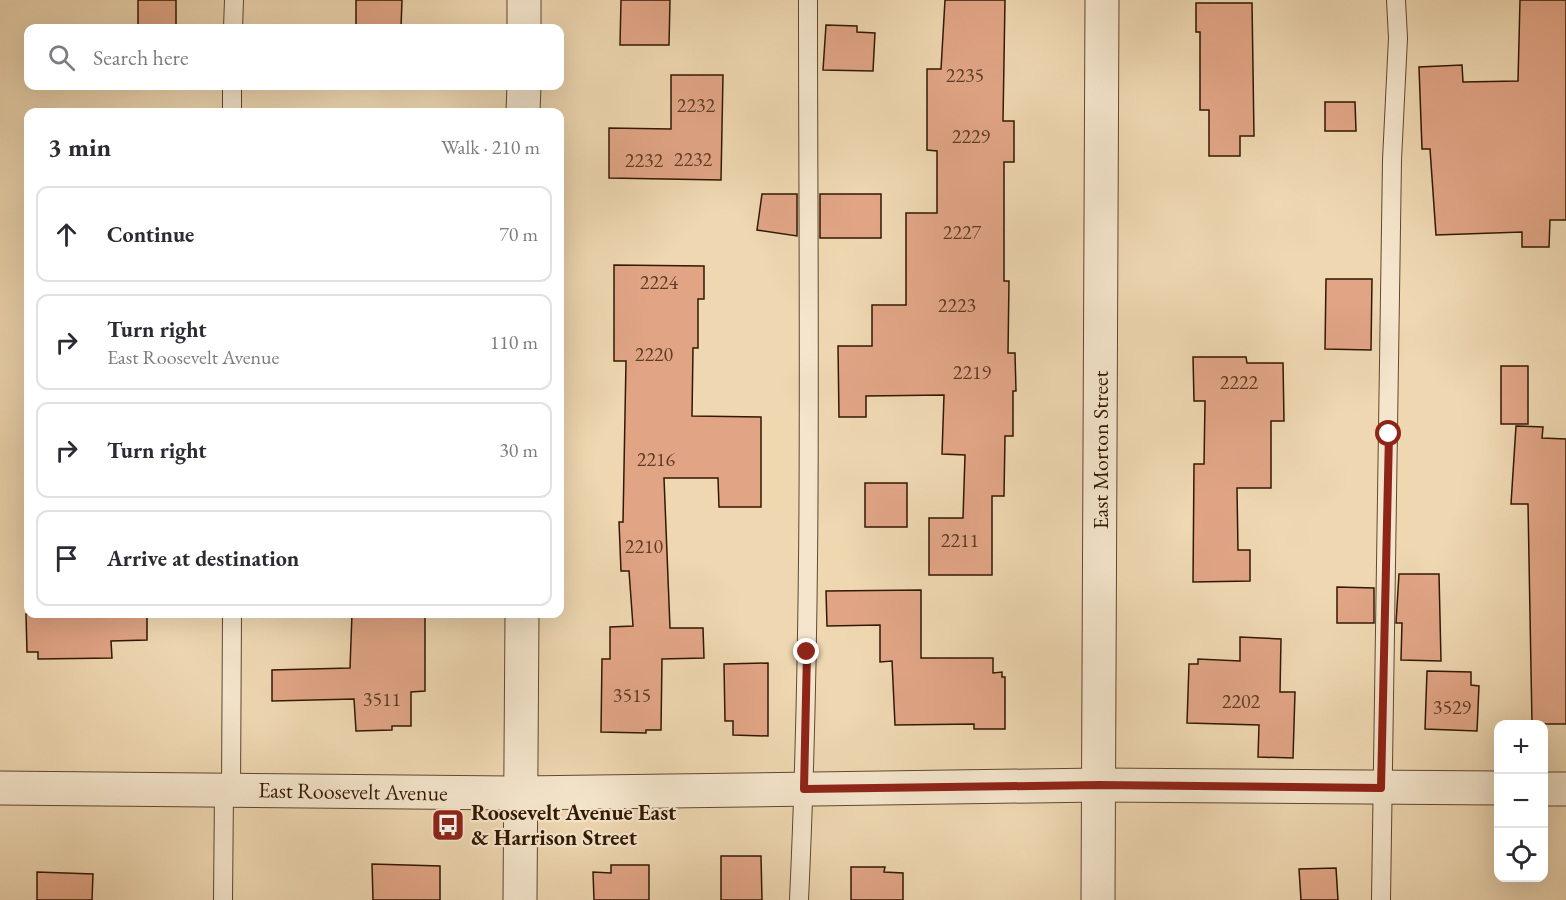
<!DOCTYPE html>
<html lang="en">
<head>
<meta charset="utf-8">
<style>
  :root { --surface:#fff; --page:#f2f2f3; --text:#2b2b33; --muted:#7c7c81; --line:#e1e1e2 }
  body { margin:0; font-family:"EB Garamond",serif; background:var(--page); color:var(--text) }
  .controls { position:absolute; right:18px; bottom:18px; display:grid; overflow:hidden; border-radius:12px; box-shadow:0 6px 24px #0002 }
  .controls button { width:54px; height:54px; display:grid; place-items:center; padding:0; border:0; border-bottom:2px solid var(--line); background:var(--surface); color:var(--text); font:30px sans-serif }
  .stop { position:absolute; width:18px; height:18px; margin:-14px; border:4px solid #8f2418; border-radius:50%; background:#fff }
  .stop.end { background:#8f2418; border-color:#fff; box-shadow:0 2px 6px #0008 }
  .list { margin:0; padding:0; list-style:none }
  h2 { display:flex; justify-content:space-between; align-items:center; height:78px; margin:0; padding:0 24px; font-size:26px }
  h2 small { font-size:20px; font-weight:400; color:var(--muted) }
  .list li { display:grid; grid-template-columns:39px 1fr auto; gap:18px; align-items:center; box-sizing:border-box; height:96px; margin:0 12px 12px; padding:0 12px; border:2px solid var(--line); border-radius:12px }
  .list b { display:block; font-size:22px; white-space:nowrap }
  .list p { margin:0; font-size:20px; white-space:nowrap; color:var(--muted) }
  .list em { font-size:20px; font-style:normal; color:var(--muted) }
  .icon { flex:none; width:33px; height:33px; fill:none; stroke:currentColor; stroke-width:2; stroke-linecap:round; stroke-linejoin:round }
  .map { position:relative; flex:none; width:1566px; height:900px; overflow:hidden }
  .search { position:absolute; background:var(--surface); box-shadow:0 6px 24px #0002; left:24px; top:24px; width:540px; height:66px; display:flex; align-items:center; gap:15px; box-sizing:border-box; padding:0 21px; border-radius:12px; color:var(--muted); font-size:22px }
  .panel { position:absolute; background:var(--surface); box-shadow:0 6px 24px #0002; left:24px; top:108px; width:540px; height:510px; border-radius:12px }
  .map>svg:first-child { display:block }
  .building { fill:#e1a586; stroke:#321903; stroke-width:1.5 }
  .lines { fill:none; stroke-linecap:round; stroke-linejoin:round }
  .service-casing { stroke:#61482e; stroke-width:20 }
  .minor-casing { stroke:#61482e; stroke-width:35 }
  .tertiary-casing { stroke:#61482e; stroke-width:35 }
  .service { stroke:#f4e5cc; stroke-width:18 }
  .minor { stroke:#f4e5cc; stroke-width:33 }
  .tertiary { stroke:#f4e5cc; stroke-width:33 }
  .route { stroke:#8f2418; stroke-width:8 }
  .labels { text-anchor:middle; stroke-width:4.5; stroke-linejoin:round; paint-order:stroke }
  .number-label { font-size:20px; fill:#5e3c24 }
  .street-label { font-size:22px; fill:#321903; stroke:#f4e5cc }
  .poi-label { font-size:22px; font-weight:bold; fill:#321903; stroke:#f4e5cc; text-anchor:start }
</style>
</head>
<body>
<div class="map">
<svg width="1566" height="900" viewBox="0 0 1566 900">
  <rect width="100%" height="100%" fill="#eed7b1"/>
  <filter id="stains"><feTurbulence type="fractalNoise" baseFrequency=".00333" numOctaves="4"/><feColorMatrix values="0 0 0 0 .2 0 0 0 0 .09 0 0 0 0 .02 0 0 0 .5 -.17"/></filter>
  <radialGradient id="worn" r=".72"><stop offset=".6" stop-color="#630" stop-opacity="0"/><stop offset="1" stop-color="#630" stop-opacity=".3"/></radialGradient>
  <!-- building -->
  <g class="building">
    <rect x="138" y="0" width="38" height="28"/>
    <polygon points="356,0 402,0 401,28 356,28"/>
    <polygon points="621,0 670,0 669,45 620,45"/>
    <polygon points="945,0 1005,0 1003,121 1014,121 1014,162 1004,162 1004,281 1009,281 1008,353 1015,353 1016,391 1013,391 1013,436 1005,436 1004,496 992,496 992,575 929,575 929,518 963,518 965,455 942,454 944,395 866,396 866,417 839,417 838,346 872,346 872,305 906,305 906,213 937,213 937,151 927,150 927,69 941,69"/>
    <polygon points="1520,0 1566,0 1566,220 1550,220 1549,247 1522,247 1522,232 1436,235 1430,149 1422,149 1419,67 1462,65 1463,82 1518,81"/>
    <polygon points="1196,3 1252,3 1254,136 1240,136 1240,156 1209,156 1209,110 1200,110 1200,32 1196,32"/>
    <polygon points="826,25 857,26 857,32 875,33 873,71 823,70"/>
    <polygon points="671,75 723,75 721,180 609,178 609,128 671,129"/>
    <polygon points="1325,102 1355,102 1356,131 1325,131"/>
    <polygon points="762,194 797,194 797,236 757,230"/>
    <rect x="820" y="194" width="61" height="44"/>
    <polygon points="614,265 704,266 704,299 698,299 698,348 693,348 692,416 761,417 761,507 719,507 718,478 664,478 670,628 703,628 704,658 662,659 661,730 646,730 646,733 601,732 602,659 610,659 610,627 633,626 629,571 621,571 619,522 623,522 626,361 614,361"/>
    <polygon points="1326,279 1372,279 1371,350 1325,349"/>
    <polygon points="1193,357 1246,357 1247,363 1283,363 1284,421 1271,421 1271,488 1237,488 1238,550 1250,550 1250,581 1193,582 1194,464 1204,464 1205,401 1194,401"/>
    <rect x="1501" y="366" width="27" height="58"/>
    <polygon points="1516,426 1543,427 1542,438 1566,439 1566,724 1532,724 1528,504 1511,504"/>
    <rect x="865" y="483" width="42" height="44"/>
    <polygon points="1399,574 1439,574 1441,661 1401,660 1402,623 1396,623"/>
    <polygon points="1337,587 1374,588 1374,623 1337,623"/>
    <polygon points="921,590 921,658 993,658 993,673 1002,672 1002,677 1005,677 1005,729 974,729 974,724 895,725 892,661 880,662 880,625 827,626 826,591"/>
    <polygon points="26,614 147,614 147,640 111,641 112,658 38,659 38,652 27,652"/>
    <polygon points="352,614 425,614 425,691 411,692 411,726 392,726 392,730 356,731 354,699 272,701 272,670 350,668"/>
    <polygon points="1240,637 1281,639 1280,692 1295,692 1293,758 1258,757 1259,725 1187,723 1189,664 1198,664 1198,659 1240,661"/>
    <polygon points="768,663 768,736 733,735 733,721 725,721 724,664"/>
    <polygon points="1427,671 1471,672 1471,685 1479,686 1477,731 1425,729"/>
    <polygon points="721,856 761,856 762,900 721,900"/>
    <polygon points="372,864 440,866 440,900 373,900"/>
    <polygon points="611,865 649,865 649,900 594,900 593,872 611,873"/>
    <polygon points="851,867 885,867 884,872 903,873 903,900 851,900"/>
    <polygon points="1336,868 1338,900 1301,900 1299,869"/>
    <polygon points="37,872 93,874 92,900 37,900"/>
  </g>
  <g class="lines">
    <!-- service casing -->
    <g class="service-casing">
      <g id="service">
        <polyline points="233,28 234,0"/>
        <polyline points="232,86 232,112"/>
        <polyline points="231,790 232,614"/>
        <polyline points="223,900 224,790"/>
        <path d="M799,900C813,600 808,300 808,0"/>
        <polyline points="1381,900 1392,160 1398,38 1396,0"/>
      </g>
    </g>
    <!-- minor casing -->
    <g class="minor-casing">
      <g id="minor">
        <polyline points="524,28 524,0"/>
        <polyline points="523,112 524,86"/>
        <polyline points="520,900 522,614"/>
        <polyline points="1098,900 1102,0"/>
      </g>
    </g>
    <!-- tertiary casing -->
    <g class="tertiary-casing">
      <g id="tertiary">
        <polyline points="0,788 521,793 1099,785 1498,788"/>
        <polyline points="1544,789 1566,789"/>
      </g>
    </g>
    <!-- service -->
    <use href="#service" class="service"/>
    <!-- minor -->
    <use href="#minor" class="minor"/>
    <!-- tertiary -->
    <use href="#tertiary" class="tertiary"/>
  </g>
  <g class="lines">
    <!-- route -->
    <polyline class="route" points="807,652 804,789 1099,785 1381,788 1389,434"/>
  </g>
  <!-- icons -->
  <defs>
    <g id="bus-square" transform="scale(1.725)"><rect x="-9" y="-9" width="18" height="18" rx="4" fill="#8f2418" stroke="#f4e5cc"/><path d="M-5-6H5V4H4V6H2V4H-2V6H-4V4H-5ZM-3.5-4V0h7V-4ZM-3.5 1.2v1.5H-2V1.2ZM2 1.2v1.5H3.5V1.2Z" fill="#fff"/></g>
  </defs>
  <g fill-rule="evenodd">
    <use href="#bus-square" x="448" y="825"/>
  </g>
  <g class="labels">
    <!-- number labels -->
    <g class="number-label">
      <text x="965" y="82">2235</text>
      <text x="696" y="112">2232</text>
      <text x="971" y="143">2229</text>
      <text x="693" y="166">2232</text>
      <text x="644" y="167">2232</text>
      <text x="962" y="239">2227</text>
      <text x="659" y="289">2224</text>
      <text x="957" y="312">2223</text>
      <text x="654" y="361">2220</text>
      <text x="972" y="379">2219</text>
      <text x="1239" y="389">2222</text>
      <text x="656" y="466">2216</text>
      <text x="960" y="547">2211</text>
      <text x="644" y="553">2210</text>
      <text x="632" y="702">3515</text>
      <text x="382" y="706">3511</text>
      <text x="1241" y="708">2202</text>
      <text x="1452" y="714">3529</text>
    </g>
    <!-- street labels -->
    <g class="street-label">
      <text transform="translate(1100 450) rotate(-90)" y="8">East Morton Street</text>
      <text transform="translate(353 791) rotate(1)" y="8">East Roosevelt Avenue</text>
    </g>
    <!-- poi labels -->
    <g class="poi-label">
      <text x="471" y="820">Roosevelt Avenue East<tspan x="471" dy="25">&amp; Harrison Street</tspan></text>
    </g>
  </g>
  <rect width="100%" height="100%" filter="url(#stains)"/>
  <rect width="100%" height="100%" fill="url(#worn)"/>
</svg>
<div class="controls">
<button>+</button>
<button>−</button>
<button><svg class="icon" aria-label="locate" viewBox="0 0 24 24"><circle cx="12" cy="12" r="6"/><path d="M12 2v4M12 18v4M2 12h4M18 12h4"/></svg></button>
</div>
<div class="stop" style="left:1389px;top:434px"></div>
<div class="stop end" style="left:807px;top:652px"></div>
<div class="search"><svg class="icon" aria-label="search" viewBox="0 0 24 24"><circle cx="10" cy="10" r="6"/><path d="M15 15l6 6"/></svg>Search here</div>
<section class="panel">
<h2>3 min<small>Walk · 210 m</small></h2>
<ul class="list">
<li><svg class="icon" aria-label="ahead" viewBox="0 0 24 24"><path d="M12 20V5M6 11l6-6 6 6"/></svg><div><b>Continue</b></div><em>70 m</em></li>
<li><svg class="icon" aria-label="right" viewBox="0 0 24 24"><path d="M7 20v-9h11M14 6l5 5-5 5"/></svg><div><b>Turn right</b><p>East Roosevelt Avenue</p></div><em>110 m</em></li>
<li><svg class="icon" aria-label="right" viewBox="0 0 24 24"><path d="M7 20v-9h11M14 6l5 5-5 5"/></svg><div><b>Turn right</b></div><em>30 m</em></li>
<li><svg class="icon" aria-label="arrive" viewBox="0 0 24 24"><path d="M6 21V4h12l-3 4 3 4H6"/></svg><div><b>Arrive at destination</b></div></li>
</ul>
</section>
</div>
</body>
</html>
